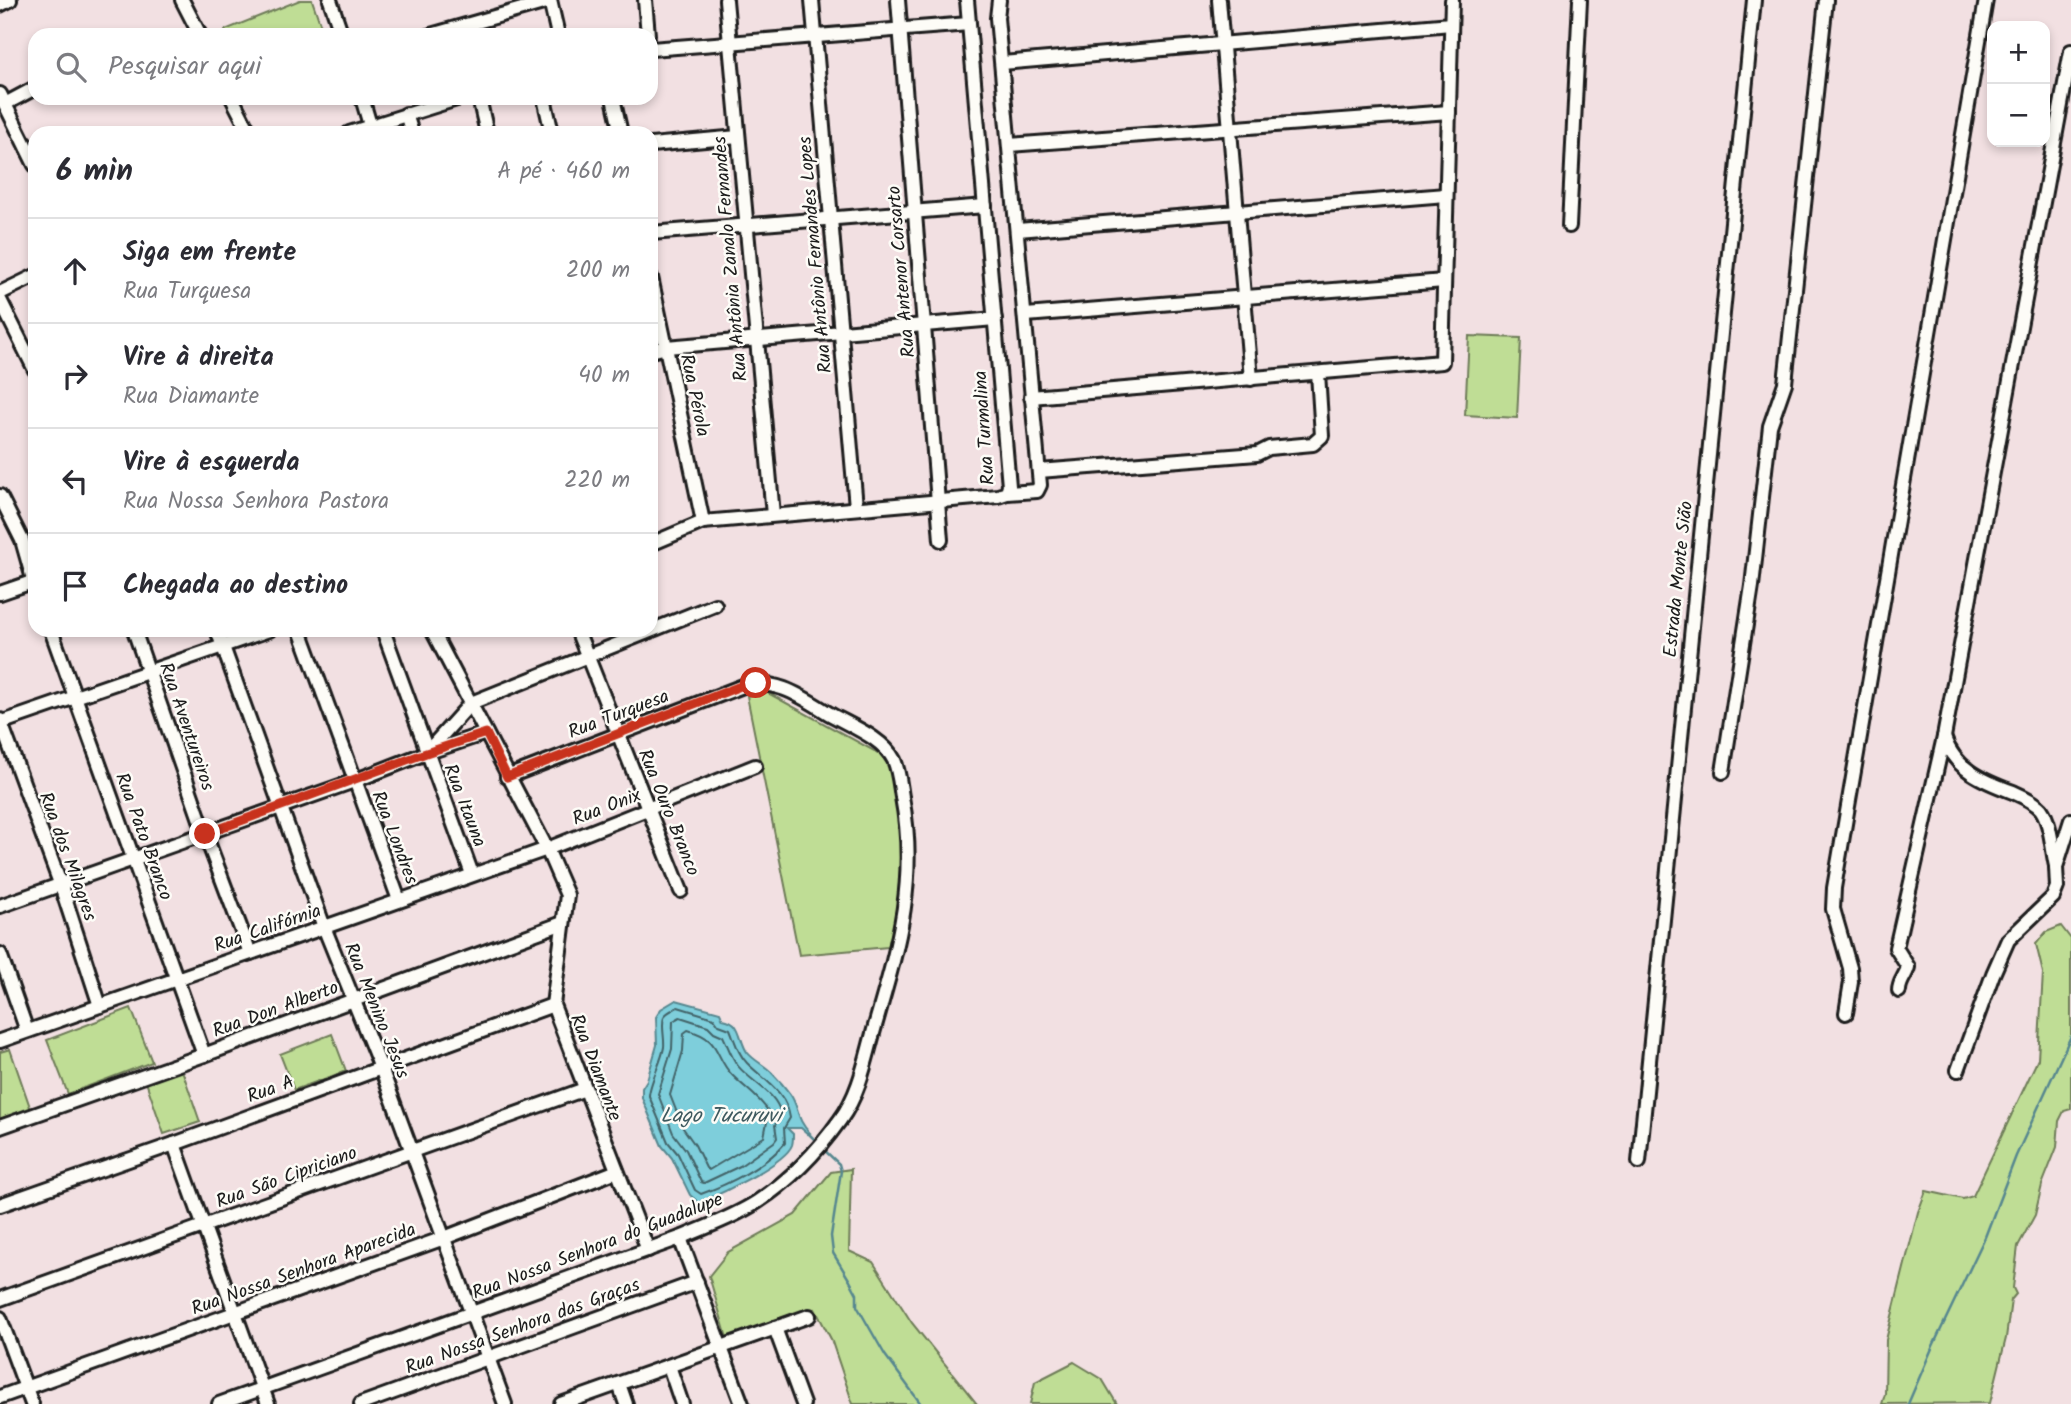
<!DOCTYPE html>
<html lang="pt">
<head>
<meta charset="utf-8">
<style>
  :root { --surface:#fff; --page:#f7f7f7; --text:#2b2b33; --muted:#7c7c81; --line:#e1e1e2 }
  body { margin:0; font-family:Kalam,sans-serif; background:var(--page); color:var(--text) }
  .controls { position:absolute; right:21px; top:21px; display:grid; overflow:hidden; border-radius:14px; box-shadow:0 4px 10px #0003 }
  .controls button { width:63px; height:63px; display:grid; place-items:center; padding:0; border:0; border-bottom:2px solid var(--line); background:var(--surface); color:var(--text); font:35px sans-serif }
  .stop { position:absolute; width:21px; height:21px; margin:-16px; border:5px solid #c8321e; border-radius:50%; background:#fff }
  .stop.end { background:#c8321e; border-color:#fff; box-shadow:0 2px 7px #0008 }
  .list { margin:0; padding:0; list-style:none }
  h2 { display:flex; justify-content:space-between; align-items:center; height:91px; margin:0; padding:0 28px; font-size:30px }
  h2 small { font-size:23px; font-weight:400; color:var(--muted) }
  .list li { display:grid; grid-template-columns:46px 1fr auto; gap:21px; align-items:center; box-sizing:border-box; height:105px; padding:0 28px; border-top:2px solid var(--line) }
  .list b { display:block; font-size:26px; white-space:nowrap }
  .list p { margin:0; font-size:23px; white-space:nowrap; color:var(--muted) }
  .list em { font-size:23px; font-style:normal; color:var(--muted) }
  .icon { flex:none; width:38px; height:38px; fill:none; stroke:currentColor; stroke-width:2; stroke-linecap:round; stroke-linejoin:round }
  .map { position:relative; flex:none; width:2071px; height:1404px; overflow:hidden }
  .search { position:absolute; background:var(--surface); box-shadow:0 4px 10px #0003; left:28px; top:28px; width:630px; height:77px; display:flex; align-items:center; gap:18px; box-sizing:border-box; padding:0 24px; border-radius:21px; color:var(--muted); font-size:26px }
  .panel { position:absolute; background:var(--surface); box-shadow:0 4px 10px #0003; left:28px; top:126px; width:630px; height:511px; border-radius:21px }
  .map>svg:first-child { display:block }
  .green { fill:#bfdd95; stroke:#6e7c58; stroke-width:2 }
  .water { fill:#7ecedb; stroke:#57878f; stroke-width:2 }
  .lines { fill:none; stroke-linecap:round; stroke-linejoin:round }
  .shore { stroke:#436368; stroke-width:2 }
  .stream { stroke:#57878f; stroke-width:2.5 }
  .minor-casing { stroke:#1c1c1c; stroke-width:18 }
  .minor { stroke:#fdfcf7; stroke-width:12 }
  .route { stroke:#c8321e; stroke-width:9 }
  .labels { text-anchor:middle; stroke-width:5; stroke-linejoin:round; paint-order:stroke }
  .street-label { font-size:19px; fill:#1c1c1c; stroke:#fdfcf7 }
  .water-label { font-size:21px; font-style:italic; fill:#3e5a5f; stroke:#fdfcf7 }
</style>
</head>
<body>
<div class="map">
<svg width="2071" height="1404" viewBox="0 0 2071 1404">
  <rect width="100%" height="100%" fill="#f2e0e2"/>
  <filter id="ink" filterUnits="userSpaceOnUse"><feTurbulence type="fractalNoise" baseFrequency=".0143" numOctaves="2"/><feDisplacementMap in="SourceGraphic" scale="14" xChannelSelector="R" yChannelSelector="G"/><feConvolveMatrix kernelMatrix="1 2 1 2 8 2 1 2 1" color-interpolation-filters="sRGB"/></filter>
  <g filter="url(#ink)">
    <!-- green -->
    <g class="green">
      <polygon points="300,0 312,0 324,35 227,35 225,30"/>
      <polygon points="1469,336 1521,338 1517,418 1465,415"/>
      <polygon points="760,692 768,693 880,754 892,768 902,839 897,914 888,947 799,955 747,696"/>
      <polygon points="2061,926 2071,939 2071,1109 2064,1111 2059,1121 2057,1147 2042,1185 2035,1215 2018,1246 2013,1288 2016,1294 2011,1300 2006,1338 1990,1403 1882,1404 1885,1394 1886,1340 1918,1212 1926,1191 1963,1199 1973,1196 2038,1059 2043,973 2036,944 2046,932"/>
      <polygon points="131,1008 152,1062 68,1094 47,1040"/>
      <polygon points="332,1034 346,1071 294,1090 280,1054"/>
      <polygon points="10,1049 31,1110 0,1121 0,1052"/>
      <polygon points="182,1070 200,1122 164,1134 146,1082"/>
      <polygon points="851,1169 849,1251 873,1262 912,1323 977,1404 853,1404 831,1339 815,1309 727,1338 709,1276 728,1252 795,1215 831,1172"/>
      <polygon points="1074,1362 1102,1379 1117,1404 1030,1404 1035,1382"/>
    </g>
    <!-- water -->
    <path class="water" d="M676,1000L720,1012L723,1019C742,1022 738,1038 747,1052C754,1061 765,1065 772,1073C778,1079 785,1087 790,1094C800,1108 795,1118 810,1133L808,1134L801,1128H787L793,1134C793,1138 793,1142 792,1145C785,1164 718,1195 699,1203L690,1195L672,1158L662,1146L642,1098V1088L647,1080L657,1045L656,1017L661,1009Z"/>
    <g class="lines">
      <!-- shore -->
      <g class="shore">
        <path d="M678,1007L714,1018L719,1025L730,1029C735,1041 738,1054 747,1063C765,1081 786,1091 790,1118L784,1128L785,1143C766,1166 729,1184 701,1194L695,1190L678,1154L668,1142L649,1096C649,1084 662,1061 664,1047C665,1038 661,1025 664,1017C666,1012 673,1010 678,1007Z"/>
        <path d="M680,1017L708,1026L714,1032L723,1036C728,1046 731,1057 738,1066C751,1082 776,1092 781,1114L775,1125L777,1138L774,1142L740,1166L704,1183L701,1182L686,1150L673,1133L658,1094L672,1049L673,1021Z"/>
        <path d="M688,1030C723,1040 713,1056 733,1076C745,1088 759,1097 769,1112L764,1137L709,1170L706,1168L695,1145L683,1128L670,1095L683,1051L684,1033Z"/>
      </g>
      <!-- stream -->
      <g class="stream">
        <polyline points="808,1133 818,1143"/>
        <polyline points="822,1148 839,1164 841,1171 831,1236 833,1253 850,1281 857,1294 857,1306 885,1355 921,1404"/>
        <polyline points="1908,1404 1933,1346 1985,1237 2016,1156 2071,1036"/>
      </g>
      <!-- minor casing -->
      <g class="minor-casing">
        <g id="minor">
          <polyline points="182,0 200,35"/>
          <polyline points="330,0 342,35"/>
          <polyline points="550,0 558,35"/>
          <polyline points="645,0 648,35"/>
          <polyline points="726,0 773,515"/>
          <polyline points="812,0 856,507"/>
          <polyline points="898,0 941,540"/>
          <polyline points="999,0 997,18 1040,485 1037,491 1007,493"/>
          <polyline points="1219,0 1251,379"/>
          <polyline points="0,5 10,0"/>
          <polyline points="431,35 550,1"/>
          <polyline points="651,49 969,24"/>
          <polyline points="1002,63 1451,24"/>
          <polyline points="0,94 35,165"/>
          <polyline points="232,98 250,133"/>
          <polyline points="362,98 370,125"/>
          <polyline points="479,98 487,133"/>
          <polyline points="544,98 552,133"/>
          <polyline points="613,98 621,133"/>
          <polyline points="5,104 35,88"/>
          <polyline points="406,114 412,133"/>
          <polyline points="349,133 460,98"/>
          <polyline points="651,145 738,137"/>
          <polyline points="1009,145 1449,112"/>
          <polyline points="1569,226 1580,0"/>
          <polyline points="1018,230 1446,195"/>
          <polyline points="651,233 985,206"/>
          <polyline points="651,277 703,522"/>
          <polyline points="0,293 35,276"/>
          <polyline points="0,300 35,370"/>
          <polyline points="1026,315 1444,281"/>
          <polyline points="651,351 666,347 995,319"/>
          <polyline points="1031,397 1442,362 1452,0"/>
          <polyline points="1039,471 1257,454 1269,448 1313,444 1322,436 1318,373"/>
          <polyline points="0,496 22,540 35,586"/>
          <polyline points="651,544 703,522 998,496 1007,493 1009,486 967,0"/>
          <polyline points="0,593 35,581"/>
          <polyline points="51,630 204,1055"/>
          <polyline points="134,630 205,834 250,953"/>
          <polyline points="217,630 324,927 381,1068 505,1404"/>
          <polyline points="300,630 399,900"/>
          <polyline points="383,630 472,874"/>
          <polyline points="432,630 547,849 567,895 553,1005 648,1250"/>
          <polyline points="577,630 681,891"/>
          <polyline points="0,720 61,886 100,1006"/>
          <polyline points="0,723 269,630"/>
          <path d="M1944,737C1954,769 1983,781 2013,792C2022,796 2034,801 2041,809C2051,823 2052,849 2056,866"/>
          <polyline points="427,752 471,703 715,605"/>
          <polyline points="1723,772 1752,586 1770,426 1785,383 1826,0"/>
          <polyline points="0,906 354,781 426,753 486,733"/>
          <polyline points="0,954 27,1031"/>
          <path d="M1899,991C1899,981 1906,976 1908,967L1896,948L1944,737L2071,51"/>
          <polyline points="1846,1013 1851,982 1850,968 1833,909 1834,888 1986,0"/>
          <polyline points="0,1041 547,849 755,766"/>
          <polyline points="1958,1070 1993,974 2008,940 2053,897 2057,887 2056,867 2071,820"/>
          <polyline points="0,1127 204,1055 563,923"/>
          <polyline points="174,1144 268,1404"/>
          <polyline points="1639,1162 1754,0"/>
          <polyline points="0,1205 174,1144 553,1005"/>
          <polyline points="680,1238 742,1404"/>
          <polyline points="0,1299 585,1089"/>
          <polyline points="0,1318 32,1404"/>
          <polyline points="775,1328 803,1404"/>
          <polyline points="669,1366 682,1404"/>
          <polyline points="619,1384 626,1404"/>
          <polyline points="0,1397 444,1238 617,1171"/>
          <path d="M219,1404L680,1238C706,1227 734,1217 757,1202C789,1181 818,1151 840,1120C860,1093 866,1058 875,1026C898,946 918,881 902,797C900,785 899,771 894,760C883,738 851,726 830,714C802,697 777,678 743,686L507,777"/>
          <polyline points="361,1404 697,1282"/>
          <polyline points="561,1404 809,1316"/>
        </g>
      </g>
      <!-- minor -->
      <use href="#minor" class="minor"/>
    </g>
  </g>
  <g class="lines" filter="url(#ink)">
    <!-- route -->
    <polyline class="route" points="205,834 426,753 486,733 507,777 743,685 756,683"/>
  </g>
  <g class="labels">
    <!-- street labels -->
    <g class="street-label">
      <text transform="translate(814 255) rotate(-95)" y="7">Rua Antônio Fernandes Lopes</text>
      <text transform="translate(729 259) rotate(-95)" y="7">Rua Antônia Zanalo Fernandes</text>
      <text transform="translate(900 272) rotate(-95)" y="7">Rua Antenor Corsarto</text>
      <text transform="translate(696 395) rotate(78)" y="7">Rua Pérola</text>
      <text transform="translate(983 428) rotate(-94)" y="7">Rua Turmalina</text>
      <text transform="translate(1677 579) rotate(-84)" y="7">Estrada Monte Sião</text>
      <text transform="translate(618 713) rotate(-21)" y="7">Rua Turquesa</text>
      <text transform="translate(188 726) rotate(71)" y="7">Rua Aventureiros</text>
      <text transform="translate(466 805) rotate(69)" y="7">Rua Itauna</text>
      <text transform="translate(606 806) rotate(-21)" y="7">Rua Onix</text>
      <text transform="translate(670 812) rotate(68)" y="7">Rua Ouro Branco</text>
      <text transform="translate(145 836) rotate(70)" y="7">Rua Pato Branco</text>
      <text transform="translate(396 837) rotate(69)" y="7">Rua Londres</text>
      <text transform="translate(69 856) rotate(70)" y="7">Rua dos Milagres</text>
      <text transform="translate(267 927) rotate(-19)" y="7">Rua Califórnia</text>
      <text transform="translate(275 1008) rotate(-20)" y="7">Rua Don Alberto</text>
      <text transform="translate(378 1010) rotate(68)" y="7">Rua Menino Jesus</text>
      <text transform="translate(597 1067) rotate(69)" y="7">Rua Diamante</text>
      <text transform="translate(270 1088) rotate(-20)" y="7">Rua A</text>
      <text transform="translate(286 1176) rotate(-20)" y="7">Rua São Cipriciano</text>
      <text transform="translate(597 1245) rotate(-21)" y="7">Rua Nossa Senhora do Guadalupe</text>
      <text transform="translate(303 1268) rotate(-20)" y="7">Rua Nossa Senhora Aparecida</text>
      <text transform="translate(522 1325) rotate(-20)" y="7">Rua Nossa Senhora das Graças</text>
    </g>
    <!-- water labels -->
    <g class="water-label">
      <text x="721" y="1122">Lago Tucuruvi</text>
    </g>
  </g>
</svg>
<div class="controls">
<button>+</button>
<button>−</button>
</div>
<div class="stop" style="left:756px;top:683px"></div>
<div class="stop end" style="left:205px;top:834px"></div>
<div class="search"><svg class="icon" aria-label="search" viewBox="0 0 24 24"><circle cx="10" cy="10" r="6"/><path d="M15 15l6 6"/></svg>Pesquisar aqui</div>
<section class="panel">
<h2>6 min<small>A pé · 460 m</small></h2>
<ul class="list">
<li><svg class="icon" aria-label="ahead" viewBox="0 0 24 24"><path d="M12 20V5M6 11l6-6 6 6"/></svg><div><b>Siga em frente</b><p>Rua Turquesa</p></div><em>200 m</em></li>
<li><svg class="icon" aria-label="right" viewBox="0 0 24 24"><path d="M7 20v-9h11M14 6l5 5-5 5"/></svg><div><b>Vire à direita</b><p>Rua Diamante</p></div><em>40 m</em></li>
<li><svg class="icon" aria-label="left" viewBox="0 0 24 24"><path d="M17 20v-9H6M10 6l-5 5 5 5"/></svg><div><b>Vire à esquerda</b><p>Rua Nossa Senhora Pastora</p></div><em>220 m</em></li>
<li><svg class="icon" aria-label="arrive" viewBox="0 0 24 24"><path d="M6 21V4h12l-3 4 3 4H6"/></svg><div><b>Chegada ao destino</b></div></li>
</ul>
</section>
</div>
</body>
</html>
